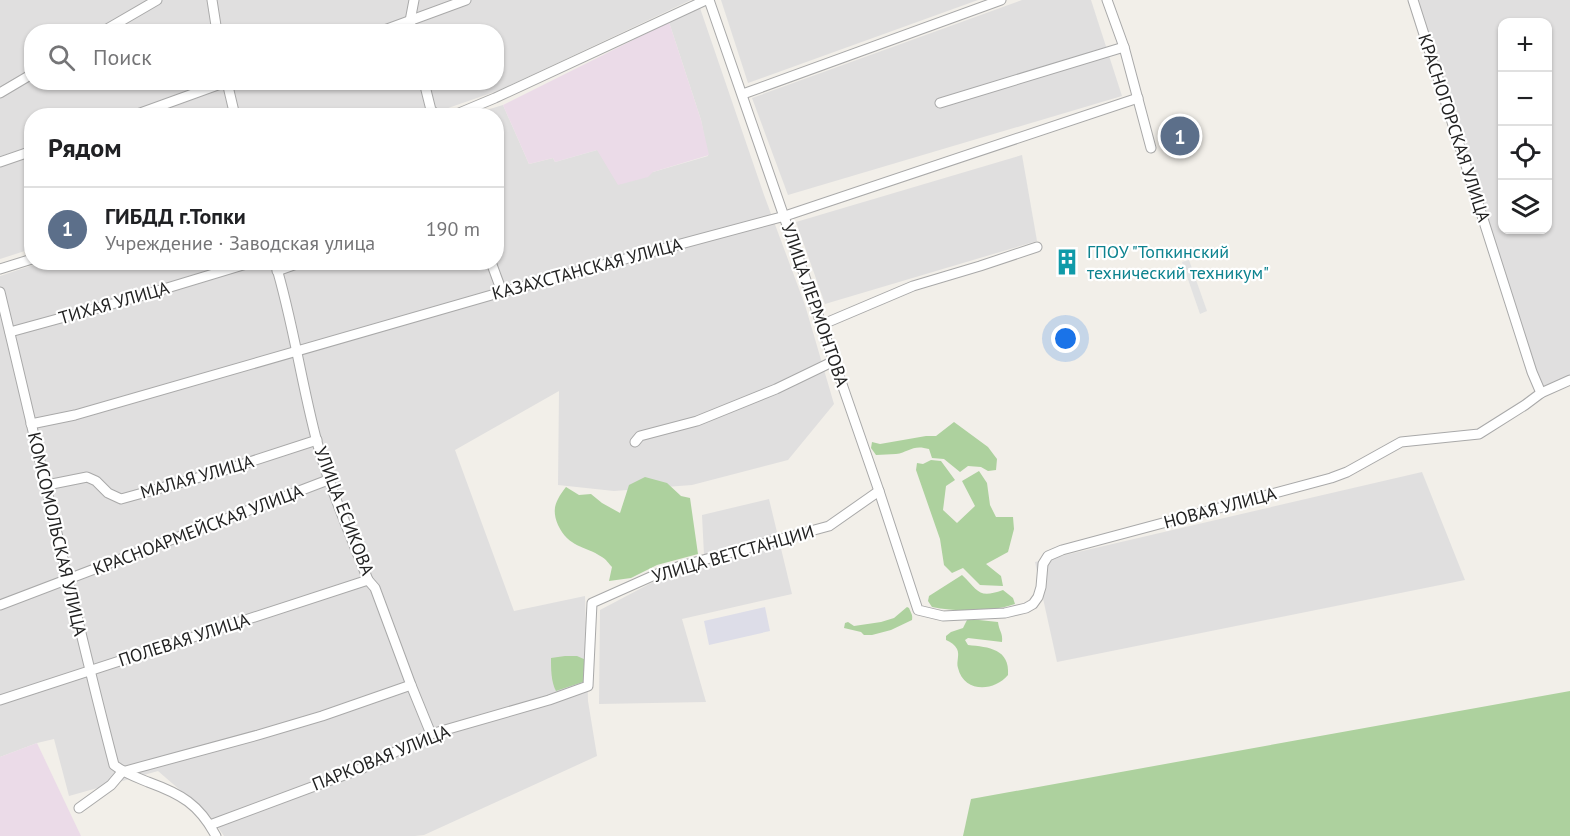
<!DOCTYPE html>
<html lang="ru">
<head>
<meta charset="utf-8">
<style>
  :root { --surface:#fff; --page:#f6f6f6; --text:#202124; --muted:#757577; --line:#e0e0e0; --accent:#d40000 }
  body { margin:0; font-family:"PT Sans",sans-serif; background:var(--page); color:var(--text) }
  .controls { position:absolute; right:18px; top:18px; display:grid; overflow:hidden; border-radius:12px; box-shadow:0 2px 4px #0004 }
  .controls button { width:54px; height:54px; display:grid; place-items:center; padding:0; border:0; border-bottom:2px solid var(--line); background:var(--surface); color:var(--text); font:30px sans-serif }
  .you { position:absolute; left:1066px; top:339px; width:21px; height:21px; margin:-15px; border:4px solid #fff; border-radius:50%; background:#1a73e8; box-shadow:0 0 0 9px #1a73e833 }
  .badge { display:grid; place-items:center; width:39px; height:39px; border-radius:50%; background:var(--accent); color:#fff; font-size:20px; font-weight:700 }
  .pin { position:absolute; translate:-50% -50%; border:3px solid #fff; box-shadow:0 2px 6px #0006 }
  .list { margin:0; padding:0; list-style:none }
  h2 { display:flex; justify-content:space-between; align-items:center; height:78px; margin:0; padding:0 24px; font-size:26px }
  h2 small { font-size:20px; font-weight:400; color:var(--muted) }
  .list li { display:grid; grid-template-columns:39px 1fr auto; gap:18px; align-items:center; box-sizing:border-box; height:84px; padding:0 24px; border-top:2px solid var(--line) }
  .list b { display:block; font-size:22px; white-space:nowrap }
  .list p { margin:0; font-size:20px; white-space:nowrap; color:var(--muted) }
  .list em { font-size:20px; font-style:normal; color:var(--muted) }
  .icon { flex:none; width:33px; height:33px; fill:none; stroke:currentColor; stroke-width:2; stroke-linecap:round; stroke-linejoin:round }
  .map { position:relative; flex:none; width:1570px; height:836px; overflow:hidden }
  .search { position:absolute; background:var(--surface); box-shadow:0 2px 4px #0004; left:24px; top:24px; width:480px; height:66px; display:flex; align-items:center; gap:15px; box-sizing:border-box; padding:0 21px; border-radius:24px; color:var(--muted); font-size:22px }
  .panel { position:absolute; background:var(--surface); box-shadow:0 2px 4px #0004; left:24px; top:108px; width:480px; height:162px; border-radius:24px }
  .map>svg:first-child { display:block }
  .residential { fill:#e0dfdf; fill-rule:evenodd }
  .industrial { fill:#ebdbe8 }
  .forest { fill:#add19e }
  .parking { fill:#e2e2e2 }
  .plaza { fill:#dddde8 }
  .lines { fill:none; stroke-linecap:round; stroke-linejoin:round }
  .minor-casing { stroke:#a9a9a9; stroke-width:11 }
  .minor { stroke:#fff; stroke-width:9 }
  .labels { text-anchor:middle; stroke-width:4.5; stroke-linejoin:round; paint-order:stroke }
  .street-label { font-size:18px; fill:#222; stroke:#fff }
  .culture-label { font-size:18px; fill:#0d838f; stroke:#fff; text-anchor:start }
</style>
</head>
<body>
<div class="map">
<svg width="1570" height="836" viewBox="0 0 1570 836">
  <rect width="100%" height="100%" fill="#f2efe9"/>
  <!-- residential -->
  <g class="residential">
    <path d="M0,0H691L500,90L428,115L32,116L31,249L0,259ZM32,32H496V82H32Z"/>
    <polygon points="721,0 978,0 748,83"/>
    <polygon points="1022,0 1091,0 1122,96 788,195 752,98"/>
    <path d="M1413,0H1570V380L1541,393ZM1502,22H1548V230H1502Z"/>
    <polygon points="700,8 764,195 805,305 834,404 788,460 692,485 614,491 558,485 559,391 455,450 514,611 585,596 588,701 597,756 424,835 415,836 224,836 210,816 158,771 69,796 54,739 37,743 0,757 0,276 42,262 496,262 496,116 470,115 503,105 529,164 553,158 555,162 597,150 653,172 708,156 701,120 669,22"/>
    <polygon points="1022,155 1037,241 825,304 796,222"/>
    <polygon points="1422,472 1465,580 1057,662 1035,562"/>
    <polygon points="769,499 792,594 682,619 706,702 599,704 600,610 704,555 702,515"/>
  </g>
  <!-- industrial -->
  <g class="industrial">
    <polygon points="669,22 701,120 709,155 653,172 648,177 618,185 597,150 555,162 553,158 529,164 503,105"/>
    <polygon points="37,743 81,836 0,836 0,757"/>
  </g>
  <!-- forest -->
  <g class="forest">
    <path d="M954,422L988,447L997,459L996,470L988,471L981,467L968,466L960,472L944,459L932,458L929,449C913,444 909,452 896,454C889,454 883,455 876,455L871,448L872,442L880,444L926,436H936Z"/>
    <polygon points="931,460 941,461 955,480 946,486 943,510 957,523 975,506 962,481 979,471 987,483 990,505 996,517 1013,517 1014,529 1008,552 986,564 1001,576 1003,586 980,585 963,568 952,573 944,565 940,539 916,470 917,463 923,464"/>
    <path d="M645,477L667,483L681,496L690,498L698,554L657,565L631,578L609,581L612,567C609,564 606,559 602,557C584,545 569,548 558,525C551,509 556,500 566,487L579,495L591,494L602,503L620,513L629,485Z"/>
    <path d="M962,575C979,591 978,599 1003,590L1013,598L1015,604C992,612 956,612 932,607L928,601L929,596Z"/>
    <path d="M907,607L909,608C911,613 913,615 912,620L891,630L872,635H864L861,632L844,628L845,623L848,622L854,626L881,622L894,618Z"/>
    <path d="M967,620H979L998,622C999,631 1003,633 1002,642L968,638L965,640L968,645C989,647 1010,649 1008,675C994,692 964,693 958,668C956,662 960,655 957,649C955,645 951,642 946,640V636L951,632L963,628Z"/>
    <path d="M565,656H577L586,660L587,673L583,682L556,691C551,682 551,669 551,658Z"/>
    <polygon points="1570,691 1570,836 963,836 971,799"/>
  </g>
  <!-- parking -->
  <polygon class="parking" points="1189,260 1207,311 1200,314 1182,262"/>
  <!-- plaza -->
  <polygon class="plaza" points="765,607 770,631 709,645 704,621"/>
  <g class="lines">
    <!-- minor casing -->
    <g class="minor-casing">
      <g id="minor">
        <polyline points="212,0 217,32"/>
        <polyline points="709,0 879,491 918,610 943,616 1005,613 1026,608 1033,604 1038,597 1041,587 1043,564 1048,556 1062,550 1331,478 1347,472 1401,442 1479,434 1525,405 1541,393 1570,380"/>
        <polyline points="1107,0 1124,47 1151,148"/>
        <polyline points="1413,0 1532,372 1541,393"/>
        <polyline points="102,32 157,0"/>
        <polyline points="379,32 466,0"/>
        <polyline points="412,32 410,21 414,0"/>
        <polyline points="227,82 235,116"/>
        <polyline points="424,82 431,110 438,116"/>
        <polyline points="0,93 32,74"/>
        <polyline points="743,94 1001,0"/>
        <polyline points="940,103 1124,47"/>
        <polyline points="132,116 226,82"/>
        <polyline points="452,116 495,98 706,0"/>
        <polyline points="0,162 32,151"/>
        <path d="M275,262C293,321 301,382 317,442C330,489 350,534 368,580L375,588L411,685L431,734"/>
        <polyline points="491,262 502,292"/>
        <polyline points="0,269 32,259"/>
        <polyline points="277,271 302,262"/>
        <path d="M0,292C38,449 73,608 114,765C124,773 136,777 148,782C181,794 199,804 216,836"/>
        <polyline points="821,325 913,286 980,266 1037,247"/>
        <polyline points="10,332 134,298 253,262"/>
        <polyline points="31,424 75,415 502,292 785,216 1138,98"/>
        <polyline points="635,442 640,436 697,421 776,389 834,361"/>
        <polyline points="47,485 87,477 96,481 108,493 121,499 222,471 317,440"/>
        <polyline points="0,605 328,480"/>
        <polyline points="0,700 368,580"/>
        <polyline points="79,808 111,785 122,772 258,735 322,716 411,685"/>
        <polyline points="210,825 363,768 431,734 549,700 588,686 592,603 666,570 829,526 879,491"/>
      </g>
    </g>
    <!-- minor -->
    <use href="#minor" class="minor"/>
  </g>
  <!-- icons -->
  <defs>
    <g id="building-bare" transform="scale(2.07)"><path d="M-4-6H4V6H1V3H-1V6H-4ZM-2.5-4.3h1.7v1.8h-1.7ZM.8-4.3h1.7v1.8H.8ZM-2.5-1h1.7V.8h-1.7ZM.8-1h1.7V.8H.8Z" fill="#0f9aa8" stroke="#fff" stroke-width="2.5" paint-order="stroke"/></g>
  </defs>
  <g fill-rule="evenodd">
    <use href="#building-bare" x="1067" y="262"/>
  </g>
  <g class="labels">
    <!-- street labels -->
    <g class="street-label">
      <text transform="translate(1454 128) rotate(72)" y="6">КРАСНОГОРСКАЯ УЛИЦА</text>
      <text transform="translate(587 269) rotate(-15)" y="6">КАЗАХСТАНСКАЯ УЛИЦА</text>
      <text transform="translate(114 303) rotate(-16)" y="6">ТИХАЯ УЛИЦА</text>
      <text transform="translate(815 305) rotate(71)" y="6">УЛИЦА ЛЕРМОНТОВА</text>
      <text transform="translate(197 477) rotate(-16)" y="6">МАЛАЯ УЛИЦА</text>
      <text transform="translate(1220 508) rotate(-15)" y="6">НОВАЯ УЛИЦА</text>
      <text transform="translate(344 511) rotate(69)" y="6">УЛИЦА ЕСИКОВА</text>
      <text transform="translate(198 530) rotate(-21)" y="6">КРАСНОАРМЕЙСКАЯ УЛИЦА</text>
      <text transform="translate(57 534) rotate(77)" y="6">КОМСОМОЛЬСКАЯ УЛИЦА</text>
      <text transform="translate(733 554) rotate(-16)" y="6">УЛИЦА ВЕТСТАНЦИИ</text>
      <text transform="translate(184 640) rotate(-18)" y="6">ПОЛЕВАЯ УЛИЦА</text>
      <text transform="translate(381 758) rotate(-22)" y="6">ПАРКОВАЯ УЛИЦА</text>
    </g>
    <!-- culture labels -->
    <g class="culture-label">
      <text x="1087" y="258">ГПОУ "Топкинский<tspan x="1087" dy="21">технический техникум"</tspan></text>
    </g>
  </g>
</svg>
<div class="controls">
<button>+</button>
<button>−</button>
<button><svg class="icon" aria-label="locate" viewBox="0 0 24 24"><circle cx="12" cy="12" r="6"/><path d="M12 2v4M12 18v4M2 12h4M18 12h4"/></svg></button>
<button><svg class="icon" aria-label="layers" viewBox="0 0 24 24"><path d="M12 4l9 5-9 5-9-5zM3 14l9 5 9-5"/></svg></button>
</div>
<div class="you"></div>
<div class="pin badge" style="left:1180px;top:136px;background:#5c6f8a">1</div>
<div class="search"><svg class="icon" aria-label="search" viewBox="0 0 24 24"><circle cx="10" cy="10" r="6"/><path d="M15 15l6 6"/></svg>Поиск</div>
<section class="panel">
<h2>Рядом<small></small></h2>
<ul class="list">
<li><span class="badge" style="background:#5c6f8a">1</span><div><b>ГИБДД г.Топки</b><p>Учреждение · Заводская улица</p></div><em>190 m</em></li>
</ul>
</section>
</div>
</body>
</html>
